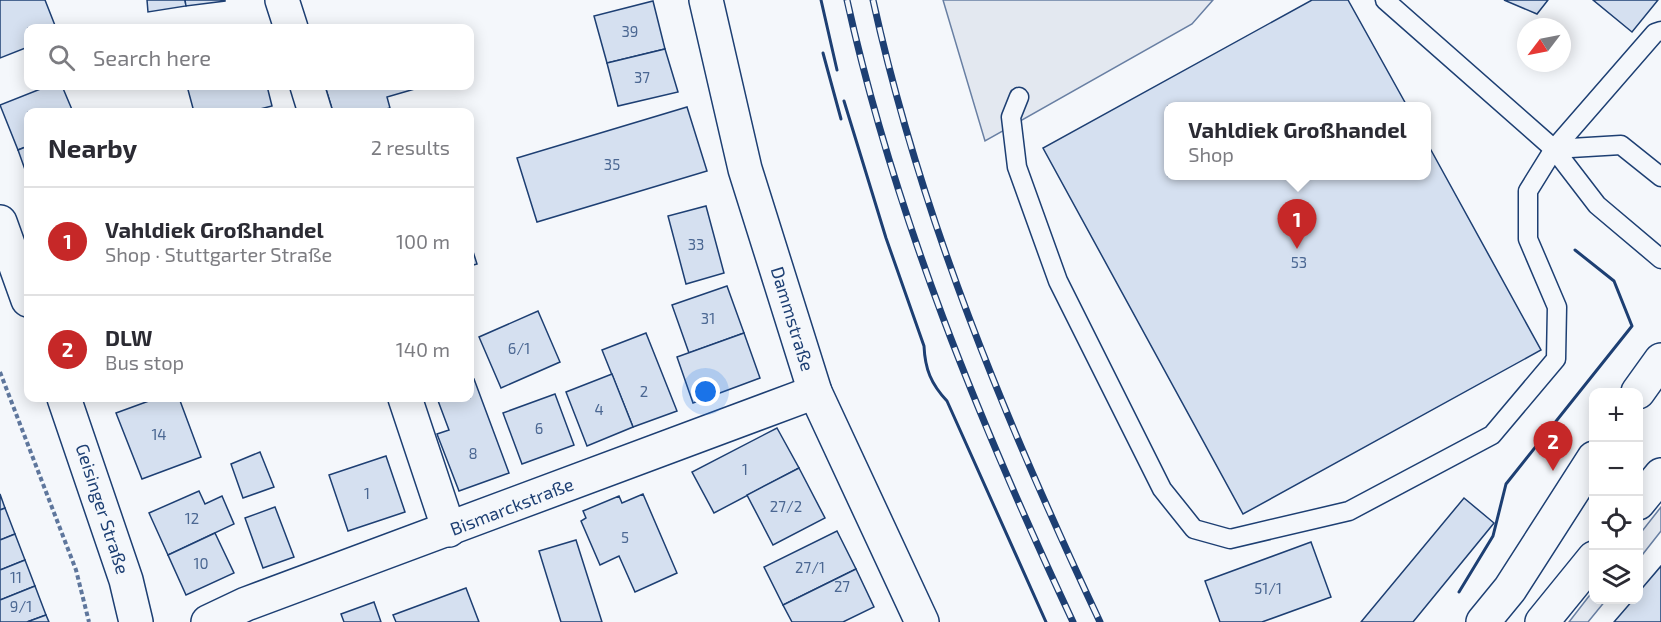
<!DOCTYPE html>
<html lang="en">
<head>
<meta charset="utf-8">
<style>
  :root { --surface:#fff; --page:#f7f7f7; --text:#2b2b33; --muted:#7c7c81; --line:#e1e1e2; --accent:#c62828 }
  body { margin:0; font-family:"Exo 2",sans-serif; background:var(--page); color:var(--text) }
  .controls { position:absolute; right:18px; bottom:18px; display:grid; overflow:hidden; border-radius:12px; box-shadow:0 3px 15px #0003 }
  .controls button { width:54px; height:54px; display:grid; place-items:center; padding:0; border:0; border-bottom:2px solid var(--line); background:var(--surface); color:var(--text); font:30px sans-serif }
  .compass { position:absolute; left:1517px; top:18px; width:54px; height:54px; border-radius:50%; background:var(--surface); box-shadow:0 3px 15px #0003; rotate:238deg }
  .you { position:absolute; left:706px; top:392px; width:21px; height:21px; margin:-15px; border:4px solid #fff; border-radius:50%; background:#1a73e8; box-shadow:0 0 0 9px #1a73e833 }
  .badge { display:grid; place-items:center; width:39px; height:39px; border-radius:50%; background:var(--accent); color:#fff; font-size:20px; font-weight:700 }
  .pin { position:absolute; translate:-50% -50px; filter:drop-shadow(0 2px 3px #0008) }
  .pin::after { content:''; position:absolute; top:32px; width:21px; height:18px; background:inherit; clip-path:polygon(0 0,100% 0,50% 100%) }
  .popup { position:absolute; left:1164px; top:102px; width:267px; height:78px; box-sizing:border-box; display:grid; place-content:center; border-radius:12px; background:var(--surface); filter:drop-shadow(0 2px 4px #0005); font-size:20px; white-space:nowrap; color:var(--muted) }
  .popup b { font-size:22px; color:var(--text) }
  .popup::after { content:''; position:absolute; left:50%; top:100%; margin-left:-12px; border:12px solid transparent; border-top-color:var(--surface) }
  .list { margin:0; padding:0; list-style:none }
  h2 { display:flex; justify-content:space-between; align-items:center; height:78px; margin:0; padding:0 24px; font-size:26px }
  h2 small { font-size:20px; font-weight:400; color:var(--muted) }
  .list li { display:grid; grid-template-columns:39px 1fr auto; gap:18px; align-items:center; box-sizing:border-box; height:108px; padding:0 24px; border-top:2px solid var(--line) }
  .list b { display:block; font-size:22px; white-space:nowrap }
  .list p { margin:0; font-size:20px; white-space:nowrap; color:var(--muted) }
  .list em { font-size:20px; font-style:normal; color:var(--muted) }
  .icon { flex:none; width:33px; height:33px; fill:none; stroke:currentColor; stroke-width:2; stroke-linecap:round; stroke-linejoin:round }
  .map { position:relative; flex:none; width:1661px; height:622px; overflow:hidden }
  .search { position:absolute; background:var(--surface); box-shadow:0 3px 15px #0003; left:24px; top:24px; width:450px; height:66px; display:flex; align-items:center; gap:15px; box-sizing:border-box; padding:0 21px; border-radius:12px; color:var(--muted); font-size:22px }
  .panel { position:absolute; background:var(--surface); box-shadow:0 3px 15px #0003; left:24px; top:108px; width:450px; height:294px; border-radius:12px }
  .map>svg:first-child { display:block }
  .parking { fill:#e3e8f0; stroke:#687fa3; stroke-width:1.5 }
  .building { fill:#d5e0f0; stroke:#1d3f73; stroke-width:1.5 }
  .lines { fill:none; stroke-linecap:round; stroke-linejoin:round }
  .lane-casing { stroke:#1d3f73; stroke-width:21 }
  .street-casing { stroke:#1d3f73; stroke-width:36 }
  .primary-casing { stroke:#1d3f73; stroke-width:36 }
  .path { stroke:#5e769c; stroke-width:4; stroke-dasharray:4.5 3; stroke-linecap:butt }
  .lane { stroke:#f4f7fb; stroke-width:18 }
  .street { stroke:#f4f7fb; stroke-width:33 }
  .primary { stroke:#f4f7fb; stroke-width:33 }
  .rail-casing { stroke:#1d3f73; stroke-width:7 }
  .rail { stroke:#f4f7fb; stroke-width:4.5; stroke-dasharray:14; stroke-linecap:butt }
  .wall { stroke:#1d3f73; stroke-width:3 }
  .labels { text-anchor:middle; stroke-width:4.5; stroke-linejoin:round; paint-order:stroke }
  .number-label { font-size:15px; fill:#4b6792 }
  .street-label { font-size:18px; fill:#1d3f73; stroke:#f4f7fb }
</style>
</head>
<body>
<div class="map">
<svg width="1661" height="622" viewBox="0 0 1661 622">
  <rect width="100%" height="100%" fill="#f4f7fb"/>
  <!-- parking -->
  <g class="parking">
    <polygon points="943,0 1213,0 1192,24 985,141"/>
    <polygon points="1661,507 1661,531 1639,559 1639,535"/>
    <polygon points="1593,591 1594,600 1606,600 1588,622 1569,622"/>
  </g>
  <!-- building -->
  <g class="building">
    <polygon points="0,0 45,0 56,28 28,28 28,47 0,58"/>
    <polygon points="147,0 185,0 186,6 148,12"/>
    <polygon points="185,0 225,0 225,1 186,6"/>
    <polygon points="1312,0 1348,0 1407,106 1168,106 1168,176 1426,176 1426,141 1541,350 1243,514 1043,148"/>
    <polygon points="1504,0 1548,0 1537,14"/>
    <polygon points="1593,0 1658,0 1632,32"/>
    <polygon points="653,1 665,49 607,63 594,16"/>
    <polygon points="665,49 678,92 618,106 607,63"/>
    <polygon points="48,86 62,86 73,112 28,112 28,146 18,150 0,105"/>
    <polygon points="187,86 267,86 272,106 248,112 194,112"/>
    <polygon points="325,86 425,86 387,97 390,108 375,112 333,112"/>
    <polygon points="687,107 707,171 537,222 517,158"/>
    <polygon points="28,146 28,178 18,150"/>
    <polygon points="706,206 724,273 686,284 668,216"/>
    <polygon points="470,242 477,264 470,266"/>
    <polygon points="727,286 744,333 689,353 672,305"/>
    <polygon points="538,311 560,362 501,388 479,337"/>
    <polygon points="646,333 677,411 633,427 602,350"/>
    <polygon points="744,333 760,378 693,403 677,357"/>
    <polygon points="612,374 633,427 587,446 566,392"/>
    <polygon points="474,379 509,473 459,491 437,434 449,430 437,398 470,398 470,381"/>
    <polygon points="555,394 574,445 522,464 503,413"/>
    <polygon points="157,398 179,398 201,457 142,479 116,413"/>
    <polygon points="777,428 799,468 714,513 692,472"/>
    <polygon points="260,452 274,487 243,498 231,464"/>
    <polygon points="386,456 405,512 348,531 329,475"/>
    <polygon points="799,468 825,518 773,545 747,495"/>
    <polygon points="199,491 205,504 222,496 234,524 168,555 149,513"/>
    <polygon points="0,494 5,508 0,510"/>
    <polygon points="643,494 677,573 635,592 619,556 600,565 581,521 586,518 583,511 619,496 622,503"/>
    <polygon points="1464,498 1494,523 1413,622 1361,622"/>
    <polygon points="275,507 294,557 263,568 245,518"/>
    <polygon points="5,508 15,534 0,540 0,510"/>
    <polygon points="837,531 856,569 783,605 764,567"/>
    <polygon points="215,533 234,573 186,595 168,555"/>
    <polygon points="15,534 25,560 0,570 0,540"/>
    <polygon points="576,540 602,622 561,622 539,551"/>
    <polygon points="1311,542 1331,597 1262,622 1220,622 1205,581"/>
    <polygon points="25,560 35,586 0,600 0,570"/>
    <polygon points="1661,566 1661,622 1614,622 1633,600 1638,600 1638,593"/>
    <polygon points="856,569 874,607 843,622 792,622 783,605"/>
    <polygon points="35,586 46,615 27,622 0,622 0,600"/>
    <polygon points="466,588 479,622 396,622 393,615"/>
    <polygon points="374,602 381,622 344,622 341,614"/>
    <polygon points="46,615 49,622 27,622"/>
  </g>
  <g class="lines">
    <!-- lane casing -->
    <g class="lane-casing">
      <g id="lane">
        <polyline points="1385,0 1554,149 1597,205 1661,259"/>
        <polyline points="1019,97 1011,117 1017,167 1058,281 1162,489 1194,529 1230,539 1349,511 1492,435 1556,359 1557,307 1528,239 1528,191 1554,149 1655,33 1661,31"/>
        <polyline points="1554,149 1621,145 1661,177"/>
      </g>
    </g>
    <!-- street casing -->
    <g class="street-casing">
      <g id="street">
        <polyline points="282,0 291,28"/>
        <polyline points="706,0 745,169 815,392 922,622"/>
        <polyline points="307,86 315,112"/>
        <polyline points="0,222 28,300"/>
        <polyline points="64,398 126,580 136,622"/>
        <polyline points="405,398 449,530"/>
        <polyline points="208,622 246,604 815,392"/>
      </g>
    </g>
    <!-- primary casing -->
    <g class="primary-casing">
      <g id="primary">
        <polyline points="1638,392 1661,360"/>
        <polyline points="1638,503 1661,475"/>
        <polyline points="1483,622 1510,589 1594,458"/>
        <polyline points="1542,622 1594,558"/>
      </g>
    </g>
    <!-- path -->
    <polyline class="path" points="0,372 76,570 89,622"/>
    <!-- lane -->
    <use href="#lane" class="lane"/>
    <!-- street -->
    <use href="#street" class="street"/>
    <!-- primary -->
    <use href="#primary" class="primary"/>
    <!-- rail casing -->
    <g class="rail-casing">
      <g id="rail">
        <path d="M847,0C895,217 979,421 1073,622"/>
        <path d="M873,0C921,218 1005,420 1100,622"/>
      </g>
    </g>
    <!-- rail -->
    <use href="#rail" class="rail"/>
    <!-- wall -->
    <g class="wall">
      <polyline points="821,0 837,70"/>
      <polyline points="823,53 841,119"/>
      <path d="M844,101L886,238L924,346C925,369 931,384 947,401L1046,622"/>
      <polyline points="1459,592 1493,536 1506,484 1632,326 1614,281 1575,250"/>
    </g>
  </g>
  <g class="labels">
    <!-- number labels -->
    <g class="number-label">
      <text x="630" y="37">39</text>
      <text x="642" y="83">37</text>
      <text x="612" y="170">35</text>
      <text x="696" y="250">33</text>
      <text x="1299" y="268">53</text>
      <text x="708" y="324">31</text>
      <text x="519" y="354">6/1</text>
      <text x="644" y="397">2</text>
      <text x="599" y="415">4</text>
      <text x="539" y="434">6</text>
      <text x="159" y="440">14</text>
      <text x="473" y="459">8</text>
      <text x="745" y="475">1</text>
      <text x="367" y="499">1</text>
      <text x="786" y="512">27/2</text>
      <text x="192" y="524">12</text>
      <text x="625" y="543">5</text>
      <text x="201" y="569">10</text>
      <text x="810" y="573">27/1</text>
      <text x="16" y="583">11</text>
      <text x="842" y="592">27</text>
      <text x="1268" y="594">51/1</text>
      <text x="21" y="612">9/1</text>
    </g>
    <!-- street labels -->
    <g class="street-label">
      <text transform="translate(792 319) rotate(73)" y="6">Dammstraße</text>
      <text transform="translate(512 507) rotate(-21)" y="6">Bismarckstraße</text>
      <text transform="translate(102 509) rotate(72)" y="6">Geisinger Straße</text>
    </g>
  </g>
</svg>
<div class="controls">
<button>+</button>
<button>−</button>
<button><svg class="icon" aria-label="locate" viewBox="0 0 24 24"><circle cx="12" cy="12" r="6"/><path d="M12 2v4M12 18v4M2 12h4M18 12h4"/></svg></button>
<button><svg class="icon" aria-label="layers" viewBox="0 0 24 24"><path d="M12 4l9 5-9 5-9-5zM3 14l9 5 9-5"/></svg></button>
</div>
<svg class="compass" viewBox="-18 -18 36 36"><path d="M0-13l5 13h-10z" fill="#e53935"/><path d="M0 13l5-13h-10z" fill="#7c7c81"/></svg>
<div class="you"></div>
<div class="pin badge" style="left:1297px;top:249px">1</div>
<div class="popup"><b>Vahldiek Großhandel</b>Shop</div>
<div class="pin badge" style="left:1553px;top:471px">2</div>
<div class="search"><svg class="icon" aria-label="search" viewBox="0 0 24 24"><circle cx="10" cy="10" r="6"/><path d="M15 15l6 6"/></svg>Search here</div>
<section class="panel">
<h2>Nearby<small>2 results</small></h2>
<ul class="list">
<li><span class="badge">1</span><div><b>Vahldiek Großhandel</b><p>Shop · Stuttgarter Straße</p></div><em>100 m</em></li>
<li><span class="badge">2</span><div><b>DLW</b><p>Bus stop</p></div><em>140 m</em></li>
</ul>
</section>
</div>
</body>
</html>
